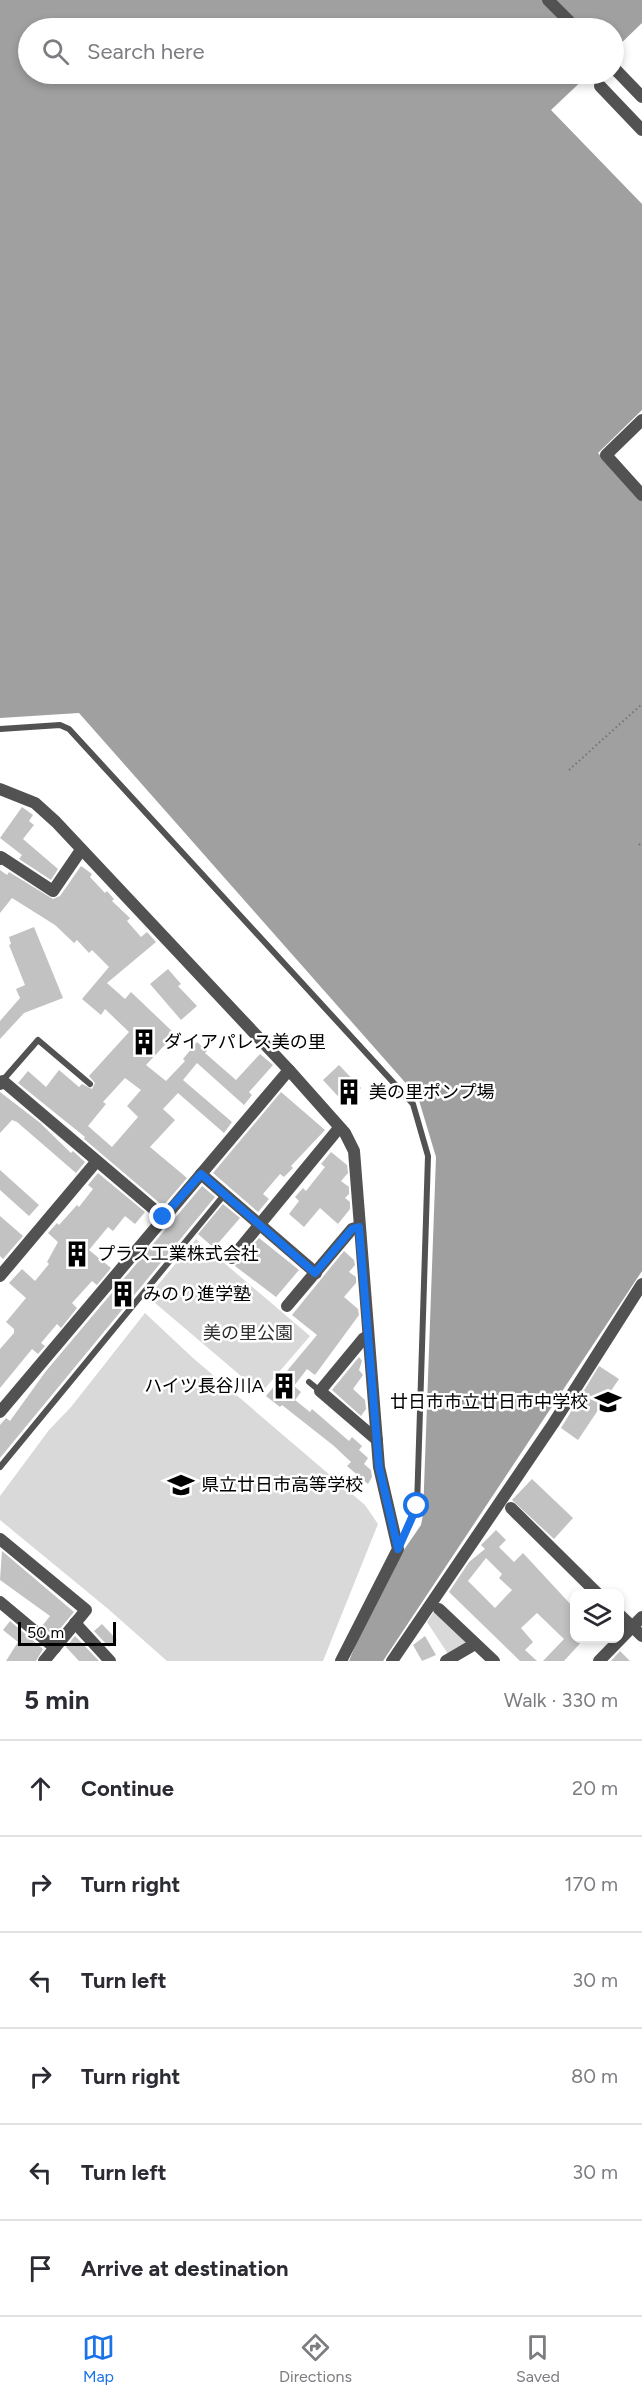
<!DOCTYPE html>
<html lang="en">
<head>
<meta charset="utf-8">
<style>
  :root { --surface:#fff; --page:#f2f2f3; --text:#2b2b33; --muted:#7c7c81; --line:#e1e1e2; --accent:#1a73e8 }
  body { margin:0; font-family:Figtree,"Noto Sans JP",sans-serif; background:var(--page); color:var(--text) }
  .controls { position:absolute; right:18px; bottom:18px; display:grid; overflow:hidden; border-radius:12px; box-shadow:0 3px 9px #0003 }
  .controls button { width:54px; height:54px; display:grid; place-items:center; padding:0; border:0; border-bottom:2px solid var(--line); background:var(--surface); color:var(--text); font:30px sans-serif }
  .scale { position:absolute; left:18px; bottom:15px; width:98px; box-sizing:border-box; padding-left:6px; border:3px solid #000; border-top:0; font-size:16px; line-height:21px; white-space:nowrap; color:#000; -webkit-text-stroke:4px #fff; paint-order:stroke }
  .stop { position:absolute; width:18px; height:18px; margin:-14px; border:4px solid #1a73e8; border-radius:50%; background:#fff }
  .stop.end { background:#1a73e8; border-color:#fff; box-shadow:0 2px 6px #0008 }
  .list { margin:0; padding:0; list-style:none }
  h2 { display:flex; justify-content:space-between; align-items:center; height:78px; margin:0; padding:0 24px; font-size:26px }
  h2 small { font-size:20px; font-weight:400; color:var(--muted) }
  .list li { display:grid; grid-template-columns:39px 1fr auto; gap:18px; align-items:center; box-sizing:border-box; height:96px; padding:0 24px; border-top:2px solid var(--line) }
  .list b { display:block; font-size:22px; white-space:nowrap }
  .list em { font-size:20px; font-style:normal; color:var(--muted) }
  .icon { flex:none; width:33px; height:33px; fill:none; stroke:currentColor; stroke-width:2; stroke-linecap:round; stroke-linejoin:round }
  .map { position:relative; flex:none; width:642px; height:1661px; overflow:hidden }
  .search { position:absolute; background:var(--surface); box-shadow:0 3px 9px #0003; left:18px; right:18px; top:18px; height:66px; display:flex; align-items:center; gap:15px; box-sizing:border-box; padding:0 21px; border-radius:33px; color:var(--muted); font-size:22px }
  .sheet { height:654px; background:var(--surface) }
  nav { display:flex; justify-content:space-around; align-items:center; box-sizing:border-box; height:84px; border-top:2px solid var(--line); background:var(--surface); font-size:16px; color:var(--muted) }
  nav a { display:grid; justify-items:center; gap:3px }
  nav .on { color:var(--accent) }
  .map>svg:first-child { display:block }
  .green { fill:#d9d9d9 }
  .water { fill:#a0a0a0 }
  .building { fill:#c2c2c2; fill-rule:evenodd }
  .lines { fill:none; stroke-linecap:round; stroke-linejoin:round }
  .path { stroke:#747474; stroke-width:2; stroke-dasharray:1.5 3; stroke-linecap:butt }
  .service { stroke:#525252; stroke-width:6 }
  .minor { stroke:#525252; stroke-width:12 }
  .tertiary { stroke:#525252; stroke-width:12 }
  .route { stroke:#1a73e8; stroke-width:8 }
  .labels { text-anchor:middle; stroke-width:5; stroke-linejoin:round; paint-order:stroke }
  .poi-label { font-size:18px; fill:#000; stroke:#fff; text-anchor:start }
  .park-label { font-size:18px; fill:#303030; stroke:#fff }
</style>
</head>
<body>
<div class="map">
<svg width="642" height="1661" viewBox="0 0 642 1661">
  <rect width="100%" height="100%" fill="#fff"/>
  <!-- green -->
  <g class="green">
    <polygon points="196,1239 310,1336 261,1393 148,1297"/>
    <polygon points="145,1313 193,1358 365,1505 378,1524 323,1661 167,1661 107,1608 0,1520 0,1496 49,1430 71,1407"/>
    <polygon points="435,1610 465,1639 465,1644 448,1654 427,1622"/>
  </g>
  <!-- water -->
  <polygon class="water" points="0,0 642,0 642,23 614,50 614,28 28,28 28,74 589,74 551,110 642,204 642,410 598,453 642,501 642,1271 383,1661 349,1661 379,1586 421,1525 423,1515 436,1157 418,1097 79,713 0,718"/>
  <!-- building -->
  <g class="building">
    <polygon points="22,807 33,815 29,821 34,825 23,839 58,869 51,880 19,859 22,855 0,838"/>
    <path d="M81,866L92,874L90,877L105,893L107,891L114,899L112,901L130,918L127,921L141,937L147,932L156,942L107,983L125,999L131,992L175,1034L146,1065L166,1081L185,1061L183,1059L197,1042L207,1051L205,1053L236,1080L260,1054L273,1065L249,1092L252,1095L244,1105L197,1063L183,1080L232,1122L224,1133L178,1093L163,1109L175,1120L150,1147L187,1178L163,1206L84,1139L85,1137L18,1083L28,1071L46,1087L59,1070L79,1087L82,1084L92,1089L95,1083L89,1076L129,1032L105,1009L101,1015L82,999L109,967L92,950L89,953L77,940L74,943L55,925L12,898L0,913V870L7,875L9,872L53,899L60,896ZM125,1078L141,1090L127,1106L138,1117L112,1147L88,1126L106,1104L103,1102Z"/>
    <polygon points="34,927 63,998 24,1013 0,1039 0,1021 20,998 16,989 25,985 9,945 11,944 9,937"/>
    <polygon points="168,969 181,984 178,986 197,1006 181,1020 150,984"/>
    <polygon points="339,1065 361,1088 346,1105 323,1080"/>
    <polygon points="0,1092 39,1122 71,1153 73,1151 85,1162 76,1173 17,1122 12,1120 0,1133"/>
    <polygon points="281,1092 325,1130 291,1166 293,1168 284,1177 280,1174 263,1194 269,1199 258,1212 213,1173"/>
    <polygon points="331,1152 347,1165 348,1173 341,1181 349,1187 349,1194 345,1198 350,1202 350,1209 338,1224 320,1208 304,1227 289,1214 299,1201 295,1197 303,1188 306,1191 325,1167 321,1164"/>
    <polygon points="0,1170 39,1205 29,1216 0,1190"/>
    <polygon points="98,1173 145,1212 135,1224 125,1216 113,1231 108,1227 89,1250 111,1268 97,1285 92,1281 72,1303 77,1308 61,1328 57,1324 41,1343 45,1346 38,1354 32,1349 0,1388 0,1349 14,1333 14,1329 6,1322 26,1298 9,1283 22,1269 35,1281 49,1264 47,1262 58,1242 48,1233 57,1223 59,1225 77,1205 79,1207 93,1189 88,1185"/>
    <polygon points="202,1186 215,1197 0,1458 0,1425 6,1418 10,1421 46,1371"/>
    <polygon points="223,1204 240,1218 214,1248 198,1234"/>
    <polygon points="0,1216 23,1236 3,1259 0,1256"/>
    <polygon points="259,1238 299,1270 276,1297 235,1266"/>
    <polygon points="344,1251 354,1260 355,1265 349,1272 356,1277 356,1283 344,1297 358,1309 359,1315 315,1375 307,1369 294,1386 301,1392 295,1400 310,1412 312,1409 349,1441 352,1437 362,1446 359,1450 368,1458 364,1464 371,1470 372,1477 368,1484 347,1466 351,1462 334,1446 282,1405 280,1407 266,1396 317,1335 292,1315"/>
    <polygon points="359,1357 362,1361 359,1370 363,1375 353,1389 365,1400 366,1409 361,1416 332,1390"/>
    <polygon points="599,1366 619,1379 578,1440 561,1428"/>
    <polygon points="532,1479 573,1518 554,1539 512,1500"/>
    <path d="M496,1530L506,1540L499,1547L514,1562L523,1553L574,1608V1638H585L564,1661H543L564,1639L537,1613L521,1628L533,1642L525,1650L537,1661H520L449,1592L469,1562L485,1549L481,1545ZM486,1558L502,1574L499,1578L512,1590L495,1608L468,1581Z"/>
    <polygon points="2,1551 74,1612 54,1636 42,1626 50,1616 0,1580"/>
    <polygon points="10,1621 43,1649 36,1661 6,1661 18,1642 3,1630"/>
    <polygon points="102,1624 117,1640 109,1647 94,1631"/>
    <polygon points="75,1636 77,1638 99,1661 79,1661 66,1647"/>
    <polygon points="425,1636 436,1655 422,1661 413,1645"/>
    <polygon points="620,1651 630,1661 611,1661"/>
  </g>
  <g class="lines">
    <!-- path -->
    <g class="path">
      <polyline points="569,770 642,704"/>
      <polyline points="639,845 642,842"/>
    </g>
    <!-- service -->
    <g class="service">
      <polyline points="0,729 60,725 69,729 413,1104 428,1156 417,1506 399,1547"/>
      <polyline points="3,1080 38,1040 90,1084"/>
      <polyline points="309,1382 320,1391"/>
      <polyline points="0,1467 224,1195"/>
    </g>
    <!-- minor -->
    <g class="minor">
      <polyline points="642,420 606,455 642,495"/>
      <polyline points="0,789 35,803 56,822 289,1070 345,1133 354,1151 379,1467 398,1549 341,1661"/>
      <polyline points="0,859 1,857 53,891 81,850"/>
      <polyline points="0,1084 3,1081 163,1217"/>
      <polyline points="201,1174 316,1273"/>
      <polyline points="232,1258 339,1128"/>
      <polyline points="0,1276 96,1162"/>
      <polyline points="287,1306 352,1229 359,1227"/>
      <polyline points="368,1336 363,1339 320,1391 377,1440"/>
      <polyline points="0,1412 289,1070"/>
      <polyline points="511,1508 598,1594"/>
      <polyline points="0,1539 86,1610 44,1661"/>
      <polyline points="0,1602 55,1648"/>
      <polyline points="439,1609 494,1661"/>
      <polyline points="620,1615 642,1636"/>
      <polyline points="75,1623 110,1661"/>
      <polyline points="392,1661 553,1424 642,1284"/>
      <polyline points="446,1661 475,1644"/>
      <polyline points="599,1661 642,1617"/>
    </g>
    <!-- tertiary -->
    <g class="tertiary">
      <polyline points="548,0 576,28"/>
      <polyline points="614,68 642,97"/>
      <polyline points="600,86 642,130"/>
    </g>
  </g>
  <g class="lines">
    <!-- route -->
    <polyline class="route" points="163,1217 201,1174 315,1273 352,1229 359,1227 379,1467 398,1549 417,1506"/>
  </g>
  <!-- icons -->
  <defs>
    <g id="building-bare" transform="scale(2.07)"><path d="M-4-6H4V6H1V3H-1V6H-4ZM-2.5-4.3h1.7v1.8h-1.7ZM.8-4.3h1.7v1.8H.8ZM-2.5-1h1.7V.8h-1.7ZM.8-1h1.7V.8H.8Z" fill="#000" stroke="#fff" stroke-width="2.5" paint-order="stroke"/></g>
    <g id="school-bare" transform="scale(2.07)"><path d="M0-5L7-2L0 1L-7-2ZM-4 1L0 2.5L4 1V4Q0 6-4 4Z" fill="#000" stroke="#fff" stroke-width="2.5" paint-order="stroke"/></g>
  </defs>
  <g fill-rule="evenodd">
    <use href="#building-bare" x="144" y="1042"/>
    <use href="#building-bare" x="349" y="1092"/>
    <use href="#building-bare" x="77" y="1254"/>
    <use href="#building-bare" x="123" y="1294"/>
    <use href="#building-bare" x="284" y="1386"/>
    <use href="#school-bare" x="608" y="1402"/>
    <use href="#school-bare" x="181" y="1485"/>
  </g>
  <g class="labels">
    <!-- poi labels -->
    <g class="poi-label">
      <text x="164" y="1048">ダイアパレス美の里</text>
      <text x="369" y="1098">美の里ポンプ場</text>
      <text x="97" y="1260">プラス工業株式会社</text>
      <text x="143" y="1300">みのり進学塾</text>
      <text x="264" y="1392" text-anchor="end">ハイツ長谷川A</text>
      <text x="588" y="1408" text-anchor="end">廿日市市立廿日市中学校</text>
      <text x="201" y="1491">県立廿日市高等学校</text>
    </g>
    <!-- park labels -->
    <g class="park-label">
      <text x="248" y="1339">美の里公園</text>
    </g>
  </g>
</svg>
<div class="controls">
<button><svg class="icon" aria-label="layers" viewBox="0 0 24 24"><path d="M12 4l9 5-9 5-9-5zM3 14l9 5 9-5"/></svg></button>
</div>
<div class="scale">50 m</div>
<div class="stop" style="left:417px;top:1506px"></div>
<div class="stop end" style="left:163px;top:1217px"></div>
<div class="search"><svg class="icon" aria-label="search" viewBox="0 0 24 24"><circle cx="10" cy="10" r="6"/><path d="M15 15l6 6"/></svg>Search here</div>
</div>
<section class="sheet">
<h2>5 min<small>Walk · 330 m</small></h2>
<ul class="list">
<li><svg class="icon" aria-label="ahead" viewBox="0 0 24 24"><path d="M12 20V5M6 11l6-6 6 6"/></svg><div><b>Continue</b></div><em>20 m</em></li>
<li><svg class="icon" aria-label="right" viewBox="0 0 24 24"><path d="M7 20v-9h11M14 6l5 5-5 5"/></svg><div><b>Turn right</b></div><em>170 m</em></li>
<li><svg class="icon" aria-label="left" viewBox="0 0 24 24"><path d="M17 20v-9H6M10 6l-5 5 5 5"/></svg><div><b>Turn left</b></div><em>30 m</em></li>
<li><svg class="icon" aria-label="right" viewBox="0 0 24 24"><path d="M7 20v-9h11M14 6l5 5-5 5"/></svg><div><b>Turn right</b></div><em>80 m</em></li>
<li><svg class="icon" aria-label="left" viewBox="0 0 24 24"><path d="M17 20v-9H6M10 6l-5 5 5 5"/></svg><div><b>Turn left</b></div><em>30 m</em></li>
<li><svg class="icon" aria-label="arrive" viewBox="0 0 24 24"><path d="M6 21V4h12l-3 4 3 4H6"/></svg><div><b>Arrive at destination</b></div></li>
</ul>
</section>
<nav>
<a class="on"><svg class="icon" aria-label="map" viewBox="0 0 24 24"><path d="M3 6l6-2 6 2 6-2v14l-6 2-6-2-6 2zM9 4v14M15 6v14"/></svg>Map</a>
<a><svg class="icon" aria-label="directions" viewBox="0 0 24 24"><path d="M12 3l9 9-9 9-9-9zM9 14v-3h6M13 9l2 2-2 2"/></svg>Directions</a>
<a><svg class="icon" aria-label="saved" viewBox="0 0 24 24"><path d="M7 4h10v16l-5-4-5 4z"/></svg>Saved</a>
</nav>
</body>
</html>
